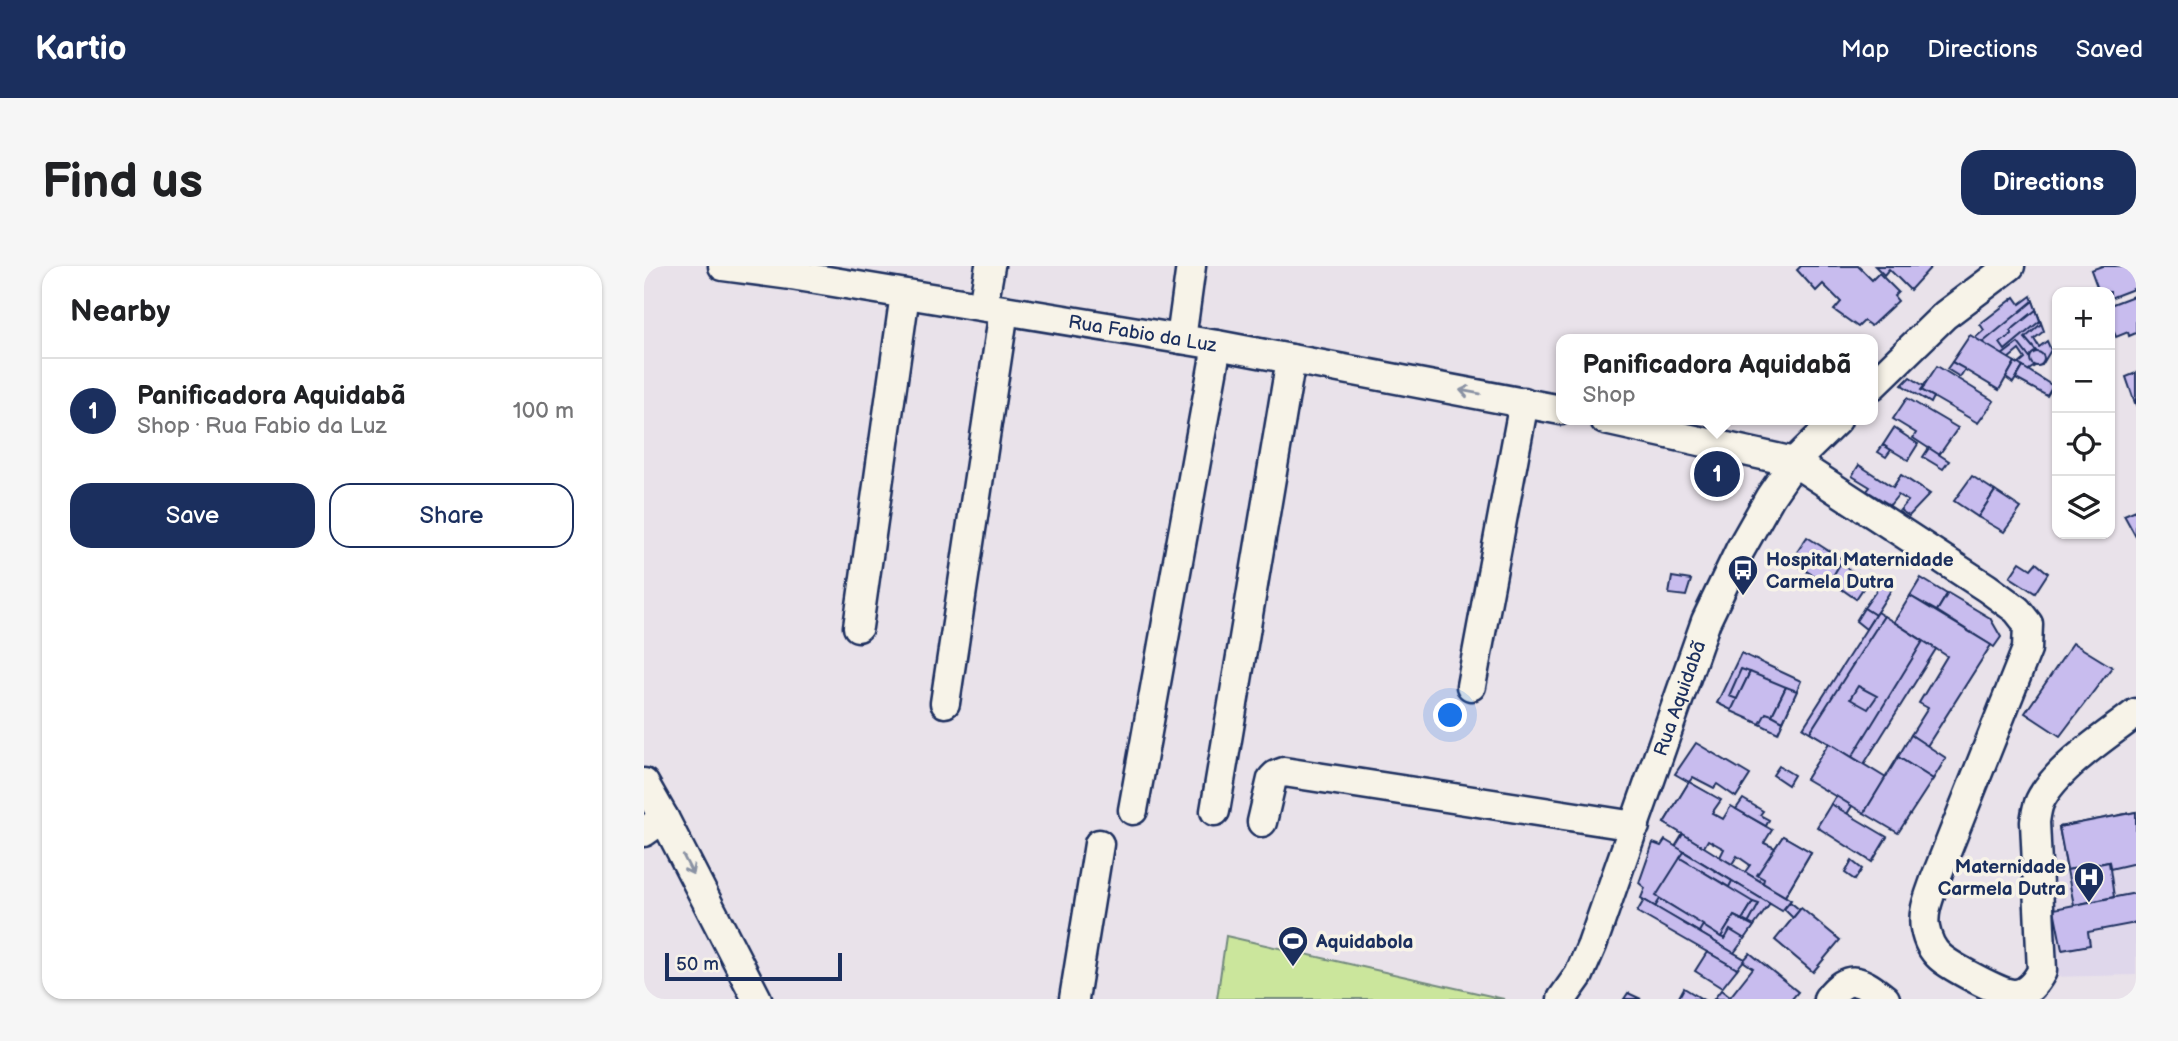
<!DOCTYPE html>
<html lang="en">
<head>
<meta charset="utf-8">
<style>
  :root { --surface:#fff; --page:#f6f6f6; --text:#202124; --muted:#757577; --line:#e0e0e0; --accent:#1b2f5e }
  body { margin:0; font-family:"Balsamiq Sans",sans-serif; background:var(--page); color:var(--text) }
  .controls { position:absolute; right:21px; top:21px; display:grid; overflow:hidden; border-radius:14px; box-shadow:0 2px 5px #0004 }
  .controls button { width:63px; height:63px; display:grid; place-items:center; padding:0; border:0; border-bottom:2px solid var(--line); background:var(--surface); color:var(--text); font:35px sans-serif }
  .scale { position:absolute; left:21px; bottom:18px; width:177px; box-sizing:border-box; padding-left:7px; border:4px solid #1b2f5e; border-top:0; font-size:19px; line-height:24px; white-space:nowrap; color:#1b2f5e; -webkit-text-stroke:5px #f7f3e8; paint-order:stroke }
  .you { position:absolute; left:807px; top:450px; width:24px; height:24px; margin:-18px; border:5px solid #fff; border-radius:50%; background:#1a73e8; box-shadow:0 0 0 10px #1a73e833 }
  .badge { display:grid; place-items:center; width:46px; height:46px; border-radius:50%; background:var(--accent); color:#fff; font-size:23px; font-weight:700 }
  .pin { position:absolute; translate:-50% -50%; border:4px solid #fff; box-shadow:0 2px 7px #0006 }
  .popup { position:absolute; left:912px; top:68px; width:322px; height:91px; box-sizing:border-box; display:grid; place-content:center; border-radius:14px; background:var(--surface); filter:drop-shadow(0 2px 5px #0005); font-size:23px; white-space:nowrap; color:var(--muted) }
  .popup b { font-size:26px; color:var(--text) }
  .popup::after { content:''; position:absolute; left:50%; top:100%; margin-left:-14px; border:14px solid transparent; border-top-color:var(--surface) }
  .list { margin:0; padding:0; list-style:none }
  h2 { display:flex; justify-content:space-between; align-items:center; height:91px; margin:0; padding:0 28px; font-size:30px }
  h2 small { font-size:23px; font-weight:400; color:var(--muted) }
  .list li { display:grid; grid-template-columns:46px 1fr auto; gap:21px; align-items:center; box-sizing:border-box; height:105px; padding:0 28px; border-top:2px solid var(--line) }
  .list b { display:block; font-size:26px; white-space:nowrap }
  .list p { margin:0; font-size:23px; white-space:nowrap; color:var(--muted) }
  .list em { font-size:23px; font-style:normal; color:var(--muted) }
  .actions { display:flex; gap:14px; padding:21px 28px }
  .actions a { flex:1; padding:16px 0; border:2px solid var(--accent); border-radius:21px; text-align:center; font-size:24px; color:var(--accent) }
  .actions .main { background:var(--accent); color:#fff }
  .icon { flex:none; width:38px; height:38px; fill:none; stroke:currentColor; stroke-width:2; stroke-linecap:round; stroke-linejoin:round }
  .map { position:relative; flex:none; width:1492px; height:733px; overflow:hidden; border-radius:21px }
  header { display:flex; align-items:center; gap:42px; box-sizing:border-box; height:98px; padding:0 35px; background:var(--accent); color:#fff }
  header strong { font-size:33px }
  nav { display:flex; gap:38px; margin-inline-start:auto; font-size:24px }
  .intro { display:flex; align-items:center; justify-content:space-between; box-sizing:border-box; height:168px; padding:0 42px }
  h1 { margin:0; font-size:49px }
  .button { padding:18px 32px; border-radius:21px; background:var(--accent); color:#fff; font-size:24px; font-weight:700 }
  main { display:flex; gap:42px; padding:0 42px }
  aside { flex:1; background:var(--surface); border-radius:21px; box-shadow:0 2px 5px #0004 }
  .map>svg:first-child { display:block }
  .built { fill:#dfd7eb }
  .pitch { fill:#cbe69c; stroke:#738a7d; stroke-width:2 }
  .building { fill:#c8bcee; stroke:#1b2f5e; stroke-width:2 }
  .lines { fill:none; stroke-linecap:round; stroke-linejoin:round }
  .minor-casing { stroke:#1b2f5e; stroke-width:33 }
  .minor { stroke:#f7f3e8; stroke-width:28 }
  .oneway { stroke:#8991a3 }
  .labels { text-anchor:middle; stroke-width:7; stroke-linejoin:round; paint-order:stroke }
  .street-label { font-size:19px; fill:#1b2f5e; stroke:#f7f3e8 }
  .poi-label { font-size:19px; font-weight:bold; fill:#1b2f5e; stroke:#f7f3e8; text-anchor:start }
</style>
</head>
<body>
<header>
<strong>Kartio</strong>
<nav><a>Map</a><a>Directions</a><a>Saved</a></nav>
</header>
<div class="intro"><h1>Find us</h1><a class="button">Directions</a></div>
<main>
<aside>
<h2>Nearby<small></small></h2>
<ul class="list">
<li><span class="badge">1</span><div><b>Panificadora Aquidabã</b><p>Shop · Rua Fabio da Luz</p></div><em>100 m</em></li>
</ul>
<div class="actions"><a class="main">Save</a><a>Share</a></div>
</aside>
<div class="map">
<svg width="1492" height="733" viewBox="0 0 1492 733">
  <rect width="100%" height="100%" fill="#e9e2ea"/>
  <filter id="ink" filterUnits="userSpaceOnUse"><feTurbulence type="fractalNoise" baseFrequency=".0143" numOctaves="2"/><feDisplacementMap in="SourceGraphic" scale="14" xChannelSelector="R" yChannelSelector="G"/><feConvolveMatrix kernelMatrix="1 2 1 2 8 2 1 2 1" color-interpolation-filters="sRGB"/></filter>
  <g filter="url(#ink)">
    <!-- built -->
    <polygon class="built" points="1492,547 1492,709 1404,711 1394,568"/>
    <!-- pitch -->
    <polygon class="pitch" points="582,670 860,733 573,733"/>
    <!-- building -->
    <g class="building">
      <polygon points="1157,0 1214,0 1228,14 1235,7 1254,26 1250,30 1254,35 1227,60 1220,55 1214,61 1190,44 1197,36 1179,18 1172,25 1153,4"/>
      <polygon points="1231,0 1288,0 1266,24 1245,3 1240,9"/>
      <polygon points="1458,0 1492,0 1492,22 1466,32 1466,26 1455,26 1447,4"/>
      <polygon points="1492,29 1492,67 1485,70 1484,66 1472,71 1466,56 1466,39"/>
      <polygon points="1387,30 1400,65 1390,73 1395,81 1403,75 1407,84 1398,99 1391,100 1383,105 1374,99 1381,93 1375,84 1364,93 1331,72 1340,64 1336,58 1371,31 1376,38"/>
      <polygon points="1389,35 1397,58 1381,72 1392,85 1385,91 1374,77 1358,89 1338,77"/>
      <polygon points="1392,44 1396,55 1361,84 1356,77 1368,68 1366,65"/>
      <polygon points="1326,69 1371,96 1355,124 1308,96"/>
      <circle cx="1393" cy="93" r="7"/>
      <polygon points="1308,96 1321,103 1316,111 1303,103"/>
      <polygon points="1371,96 1379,101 1369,117 1362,112"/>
      <polygon points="1293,100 1350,135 1334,157 1277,124"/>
      <polygon points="1379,101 1383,105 1378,114 1373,111"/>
      <polygon points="1379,101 1409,120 1403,130 1372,113"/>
      <polygon points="1492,107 1492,140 1482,111"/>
      <polygon points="1266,111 1280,120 1277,124 1290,131 1287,137 1258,119"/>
      <polygon points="1263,132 1314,162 1295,189 1269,172 1272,167 1249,153"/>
      <polygon points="1250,162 1274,178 1264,194 1239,179"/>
      <polygon points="1239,179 1247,184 1242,191 1234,186"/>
      <polygon points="1285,182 1305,195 1299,203 1279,191"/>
      <polygon points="1215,199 1249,221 1257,209 1286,228 1265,250 1256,244 1264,235 1254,229 1246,239 1223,225 1226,221 1208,210"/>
      <polygon points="1328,210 1351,225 1334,251 1310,235"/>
      <polygon points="1351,225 1377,242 1360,266 1334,251"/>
      <polygon points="1492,244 1492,271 1480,249"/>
      <polygon points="1163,271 1199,294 1184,319 1147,295"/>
      <polygon points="1376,296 1387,303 1392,297 1404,307 1391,327 1366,311"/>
      <polygon points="1196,298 1224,315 1212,333 1186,315"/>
      <polygon points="1028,311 1047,314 1042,330 1025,328"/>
      <polygon points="1277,312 1303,328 1293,345 1266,330"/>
      <polygon points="1237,318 1247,324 1231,349 1220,342"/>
      <polygon points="1304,327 1346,352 1357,371 1350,381 1293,345"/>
      <polygon points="1266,330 1347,379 1283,480 1267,469 1284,442 1275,437 1303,390 1250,356"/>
      <polygon points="1220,342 1231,349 1222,363 1212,355"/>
      <polygon points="1233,346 1292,383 1220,498 1159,462"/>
      <polygon points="1240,350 1279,375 1208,491 1166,466"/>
      <polygon points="1429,377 1468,401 1416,470 1381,447"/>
      <polygon points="1097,387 1157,415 1134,467 1073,437"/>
      <polygon points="1097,403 1106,406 1093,433 1085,430"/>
      <polygon points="1106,406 1142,421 1128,449 1122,447 1116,458 1087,445"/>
      <polygon points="1214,420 1233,430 1224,443 1206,433"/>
      <polygon points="1142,421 1153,425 1139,455 1128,449"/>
      <polygon points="1267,469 1302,492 1289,513 1254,491"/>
      <polygon points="1052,477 1106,509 1092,531 1073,518 1070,522 1049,511 1045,516 1031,508"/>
      <polygon points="1185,477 1242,512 1220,547 1162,513"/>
      <polygon points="1254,491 1289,513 1254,567 1220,547"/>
      <polygon points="1135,500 1150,509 1144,519 1129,509"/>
      <polygon points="1045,516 1069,530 1056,553 1065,558 1055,574 1041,565 1039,568 1020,557"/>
      <polygon points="1045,516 1077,534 1068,547 1079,553 1087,540 1128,564 1120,577 1131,582 1139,570 1167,586 1141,630 1101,606 1106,599 1093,590 1088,598 1076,591 1080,583 1064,574 1060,581 1020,557"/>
      <polygon points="1192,530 1208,540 1203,548 1187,538"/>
      <polygon points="1099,533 1119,545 1116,549 1125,554 1122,560 1092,543"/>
      <polygon points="1187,538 1243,571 1228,596 1173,561"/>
      <polygon points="1492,546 1492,576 1443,586 1445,600 1423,604 1415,561"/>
      <polygon points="1492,546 1492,597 1466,603 1465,596 1423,604 1415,561"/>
      <polygon points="1039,568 1076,591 1147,634 1138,645 1040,586 1031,581"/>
      <polygon points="1139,570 1167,586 1141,630 1119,617 1120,613 1113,609"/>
      <polygon points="1021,574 1126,638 1090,687 997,632 1001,622 995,617 1009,577 1017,580"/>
      <polygon points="1040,586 1088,615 1085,621 1036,592"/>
      <polygon points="1036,592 1109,636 1098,654 1090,650 1077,671 1012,630"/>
      <polygon points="1208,595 1218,603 1211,614 1201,607"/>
      <polygon points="1465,596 1470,631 1430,639 1423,604"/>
      <polygon points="1492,627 1492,657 1444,666 1446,679 1418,684 1410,643"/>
      <polygon points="1016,633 1059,659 1055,666 1011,641"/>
      <polygon points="1000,634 1090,687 1101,693 1093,703 993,646"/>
      <polygon points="1109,636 1115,638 1104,658 1098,654"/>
      <polygon points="1146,636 1156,644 1149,652 1140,643"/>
      <polygon points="1157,642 1196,674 1169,706 1131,674"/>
      <polygon points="1090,650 1110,660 1101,673 1086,664 1081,673 1077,671"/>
      <polygon points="1063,686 1093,703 1078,722 1051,705"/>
      <polygon points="1106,687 1154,726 1148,733 1070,733 1077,724 1086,731 1109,702 1099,695"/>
      <polygon points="1040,722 1058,733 1034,733"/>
      <polygon points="984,727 997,733 980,733"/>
    </g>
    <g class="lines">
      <!-- minor casing -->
      <g class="minor-casing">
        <g id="minor">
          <path id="s1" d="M79,0L147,9L573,79L917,144"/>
          <polyline points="339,40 346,0"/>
          <polyline points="537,73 547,0"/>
          <polyline points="1229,119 1301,49 1366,0"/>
          <path d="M961,154L1150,196L1343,322L1373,344L1384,358L1383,383L1291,614C1286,629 1278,646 1281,662C1283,673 1288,684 1296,691C1306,700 1357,728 1370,728C1384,728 1392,716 1398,705L1391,556C1392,549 1393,541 1396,535C1412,502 1463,470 1492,447"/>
          <polyline points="214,361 261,28"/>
          <polyline points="827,420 880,136"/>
          <polyline points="301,437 360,44"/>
          <polyline points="0,517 20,552 113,733"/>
          <polyline points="489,544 573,79"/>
          <polyline points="571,545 647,93"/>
          <polyline points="618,556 628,513 632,509 640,506 991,560"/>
          <polyline points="0,566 20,552"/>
          <polyline points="430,733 455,578"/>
          <path id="s2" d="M918,733L935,709L948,679L1062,355L1096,284L1126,231L1150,196L1193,154"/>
          <path d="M1184,733C1205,705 1218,715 1241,733"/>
        </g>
      </g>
      <!-- minor -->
      <use href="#minor" class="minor"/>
    </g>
    <!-- one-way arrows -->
    <defs><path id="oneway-shaft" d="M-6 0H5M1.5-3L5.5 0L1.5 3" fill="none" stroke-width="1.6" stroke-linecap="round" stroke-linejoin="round" transform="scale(1.75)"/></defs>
    <g class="oneway">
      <use href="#oneway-shaft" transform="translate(826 126) rotate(-170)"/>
      <use href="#oneway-shaft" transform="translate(44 599) rotate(63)"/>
    </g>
  </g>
  <!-- icons -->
  <defs>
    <g id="bus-pin" transform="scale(1.575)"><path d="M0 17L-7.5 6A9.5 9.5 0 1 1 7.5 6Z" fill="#1b2f5e" stroke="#f7f3e8"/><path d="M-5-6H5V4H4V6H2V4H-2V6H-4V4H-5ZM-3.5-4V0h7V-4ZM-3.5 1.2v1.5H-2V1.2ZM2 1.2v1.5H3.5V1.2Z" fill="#fff"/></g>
    <g id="hospital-pin" transform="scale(1.575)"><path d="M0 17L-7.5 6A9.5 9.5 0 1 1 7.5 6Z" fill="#1b2f5e" stroke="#f7f3e8"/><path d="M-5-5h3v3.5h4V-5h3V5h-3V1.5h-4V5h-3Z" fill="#fff"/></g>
    <g id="stadium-pin" transform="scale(1.575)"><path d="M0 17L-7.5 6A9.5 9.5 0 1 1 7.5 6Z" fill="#1b2f5e" stroke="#f7f3e8"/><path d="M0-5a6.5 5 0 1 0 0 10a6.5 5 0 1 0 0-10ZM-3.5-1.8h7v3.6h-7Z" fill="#fff"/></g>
  </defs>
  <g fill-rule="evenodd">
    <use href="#bus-pin" x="1099" y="304"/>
    <use href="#hospital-pin" x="1445" y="611"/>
    <use href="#stadium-pin" x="649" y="675"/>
  </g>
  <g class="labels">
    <!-- street labels -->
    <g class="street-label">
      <text dy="7" stroke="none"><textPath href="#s1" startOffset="425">Rua Fabio da Luz</textPath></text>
      <text dy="7" stroke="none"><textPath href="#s2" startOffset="324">Rua Aquidabã</textPath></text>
    </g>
    <!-- poi labels -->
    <g class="poi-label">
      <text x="1122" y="300">Hospital Maternidade<tspan x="1122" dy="22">Carmela Dutra</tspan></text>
      <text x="1422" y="607" text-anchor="end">Maternidade<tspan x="1422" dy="22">Carmela Dutra</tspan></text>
      <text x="672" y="682">Aquidabola</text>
    </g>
  </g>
</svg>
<div class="controls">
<button>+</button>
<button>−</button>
<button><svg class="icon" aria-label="locate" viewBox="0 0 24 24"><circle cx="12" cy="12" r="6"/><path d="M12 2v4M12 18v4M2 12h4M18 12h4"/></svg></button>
<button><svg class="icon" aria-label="layers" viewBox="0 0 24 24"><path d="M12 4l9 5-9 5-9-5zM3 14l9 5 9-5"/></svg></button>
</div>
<div class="scale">50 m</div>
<div class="you"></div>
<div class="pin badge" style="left:1073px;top:208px">1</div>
<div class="popup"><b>Panificadora Aquidabã</b>Shop</div>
</div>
</main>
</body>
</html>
